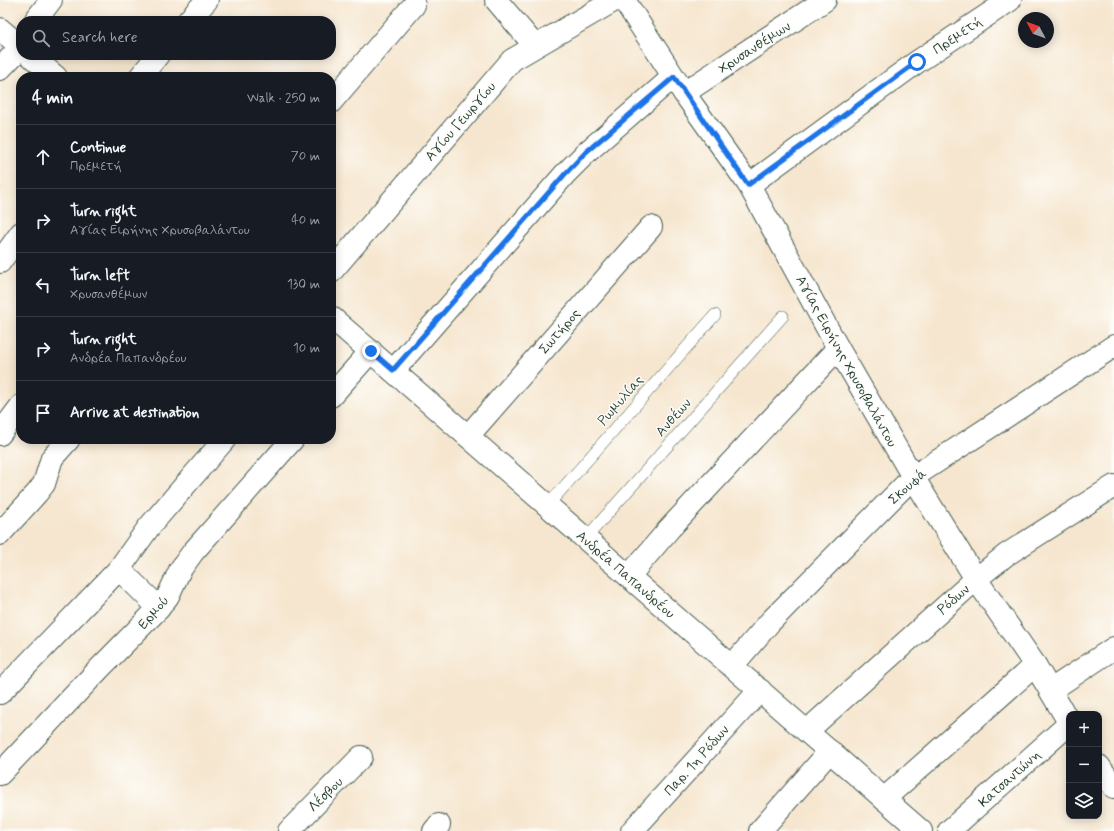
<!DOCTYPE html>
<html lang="en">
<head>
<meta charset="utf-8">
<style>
  :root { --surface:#171b24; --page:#20242c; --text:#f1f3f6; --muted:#9ea1a6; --line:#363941 }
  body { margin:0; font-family:Mynerve,sans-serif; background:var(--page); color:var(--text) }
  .controls { position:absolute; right:12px; bottom:12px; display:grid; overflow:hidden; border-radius:8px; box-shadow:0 2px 10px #0003 }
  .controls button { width:36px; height:36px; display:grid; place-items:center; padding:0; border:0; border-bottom:1px solid var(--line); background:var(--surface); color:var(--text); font:20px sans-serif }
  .compass { position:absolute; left:1018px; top:12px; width:36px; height:36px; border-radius:50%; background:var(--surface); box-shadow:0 2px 10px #0003; rotate:311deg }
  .stop { position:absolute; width:12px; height:12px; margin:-9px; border:3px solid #1a73e8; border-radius:50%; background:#fff }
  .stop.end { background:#1a73e8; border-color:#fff; box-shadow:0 1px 4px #0008 }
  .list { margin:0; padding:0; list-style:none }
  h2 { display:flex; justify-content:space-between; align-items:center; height:52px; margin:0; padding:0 16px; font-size:17px }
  h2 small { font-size:13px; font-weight:400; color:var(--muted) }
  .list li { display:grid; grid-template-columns:26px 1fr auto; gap:12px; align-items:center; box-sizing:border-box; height:64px; padding:0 16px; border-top:1px solid var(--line) }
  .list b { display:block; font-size:15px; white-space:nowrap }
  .list p { margin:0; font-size:13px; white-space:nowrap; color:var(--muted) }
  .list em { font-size:13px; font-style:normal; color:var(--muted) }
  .icon { flex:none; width:22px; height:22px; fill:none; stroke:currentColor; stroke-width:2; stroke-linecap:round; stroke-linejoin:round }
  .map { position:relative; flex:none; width:1114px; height:831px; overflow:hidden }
  .search { position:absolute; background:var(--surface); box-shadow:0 2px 10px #0003; left:16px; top:16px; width:320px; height:44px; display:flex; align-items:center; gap:10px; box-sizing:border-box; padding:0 14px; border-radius:16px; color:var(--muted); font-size:15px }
  .panel { position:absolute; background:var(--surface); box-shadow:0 2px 10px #0003; left:16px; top:72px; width:320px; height:372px; border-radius:16px }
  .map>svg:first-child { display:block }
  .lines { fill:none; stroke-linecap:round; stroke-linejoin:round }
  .service-casing { stroke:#3f564b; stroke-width:12 }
  .minor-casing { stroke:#3f564b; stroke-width:24 }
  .service { stroke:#fff; stroke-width:11 }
  .minor { stroke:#fff; stroke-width:22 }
  .route { stroke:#1a73e8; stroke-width:5 }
  .labels { text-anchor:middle; stroke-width:3; stroke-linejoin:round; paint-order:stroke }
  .street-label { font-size:14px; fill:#1f3d34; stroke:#fdfcf7 }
</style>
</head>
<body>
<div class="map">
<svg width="1114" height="831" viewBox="0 0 1114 831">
  <rect width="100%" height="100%" fill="#fdfcf7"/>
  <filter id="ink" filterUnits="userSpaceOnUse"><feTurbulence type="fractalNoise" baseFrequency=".025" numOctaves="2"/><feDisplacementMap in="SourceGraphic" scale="8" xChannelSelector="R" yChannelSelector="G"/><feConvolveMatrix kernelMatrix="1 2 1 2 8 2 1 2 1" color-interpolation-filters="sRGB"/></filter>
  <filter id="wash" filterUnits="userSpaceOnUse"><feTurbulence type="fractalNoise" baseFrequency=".012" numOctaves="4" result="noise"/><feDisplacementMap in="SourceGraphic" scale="16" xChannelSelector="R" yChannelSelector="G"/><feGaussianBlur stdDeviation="0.9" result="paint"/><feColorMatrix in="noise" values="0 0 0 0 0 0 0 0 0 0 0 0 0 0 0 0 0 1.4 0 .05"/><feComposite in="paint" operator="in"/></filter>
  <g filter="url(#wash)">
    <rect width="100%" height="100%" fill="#f6e6cf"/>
  </g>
  <g filter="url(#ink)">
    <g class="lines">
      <!-- service casing -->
      <g class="service-casing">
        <g id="service">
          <polyline points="548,505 715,315"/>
          <polyline points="586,538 783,316"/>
        </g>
      </g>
      <!-- minor casing -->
      <g class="minor-casing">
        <g id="minor">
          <polyline points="496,0 535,46"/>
          <polyline points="624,0 684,93 749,185 838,348 913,477 976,579 1035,665 1069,722"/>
          <polyline points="35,21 51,0"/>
          <polyline points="188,21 207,0"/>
          <polyline points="0,29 21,47"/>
          <polyline points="30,55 56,77"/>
          <polyline points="0,69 21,47"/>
          <polyline points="140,77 158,55"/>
          <polyline points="684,93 825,0"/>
          <polyline points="331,102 414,5"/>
          <polyline points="749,185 917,62 1010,0"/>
          <polyline points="0,262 21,233"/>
          <polyline points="331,272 512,60 615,0"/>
          <polyline points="331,317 921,831"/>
          <polyline points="393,371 565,174 587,152 673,77"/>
          <polyline points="331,396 371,351"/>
          <polyline points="0,434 21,406"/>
          <polyline points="468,436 651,227"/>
          <polyline points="0,534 37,493 44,484 52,458 69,439"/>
          <polyline points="119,569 159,608"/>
          <polyline points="629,576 670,528 838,348"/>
          <polyline points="732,666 770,622 913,477 1114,346"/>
          <polyline points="1051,690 1114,648"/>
          <polyline points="0,693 119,569 149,527 225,439"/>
          <polyline points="807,731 976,579 1006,555 1114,486"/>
          <polyline points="1099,766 1114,787"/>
          <polyline points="0,774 100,668 159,608 168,596 180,570 193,552 293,439"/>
          <polyline points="884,799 1035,665"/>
          <polyline points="289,831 361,757"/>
          <polyline points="434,831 439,825"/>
          <polyline points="632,831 760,690"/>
          <polyline points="760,831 830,751"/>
          <polyline points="949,831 1069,724"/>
        </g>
      </g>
      <!-- service -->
      <use href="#service" class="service"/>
      <!-- minor -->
      <use href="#minor" class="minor"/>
    </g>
  </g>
  <g class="lines" filter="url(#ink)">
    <!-- route -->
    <polyline class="route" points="371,351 393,370 565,174 586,152 674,77 748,185 917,62"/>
  </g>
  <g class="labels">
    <!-- street labels -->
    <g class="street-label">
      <text transform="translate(957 35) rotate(-34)" y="5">Πρεμετή</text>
      <text transform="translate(754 47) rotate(-33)" y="5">Χρυσανθέμων</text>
      <text transform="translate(460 121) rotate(-49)" y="5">Αγίου Γεωργίου</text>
      <text transform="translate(559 331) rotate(-49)" y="5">Σωτήρος</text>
      <text transform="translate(847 361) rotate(61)" y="5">Αγίας Ειρήνης Χρυσοβαλάντου</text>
      <text transform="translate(620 400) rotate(-49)" y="5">Ρωμυλίας</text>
      <text transform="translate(673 417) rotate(-48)" y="5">Ανθέων</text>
      <text transform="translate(907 486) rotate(-42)" y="5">Σκουφά</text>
      <text transform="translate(626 574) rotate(41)" y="5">Ανδρέα Παπανδρέου</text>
      <text transform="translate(953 599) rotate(-41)" y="5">Ρόδων</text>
      <text transform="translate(153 612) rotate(-49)" y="5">Ερμού</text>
      <text transform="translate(696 760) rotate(-48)" y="5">Παρ. 1η Ρόδων</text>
      <text transform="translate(1009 778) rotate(-42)" y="5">Κατσαντώνη</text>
      <text transform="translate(325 794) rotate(-45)" y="5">Λέσβου</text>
    </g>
  </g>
</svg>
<div class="controls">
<button>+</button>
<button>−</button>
<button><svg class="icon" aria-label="layers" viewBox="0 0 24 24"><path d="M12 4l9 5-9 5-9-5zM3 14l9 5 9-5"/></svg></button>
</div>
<svg class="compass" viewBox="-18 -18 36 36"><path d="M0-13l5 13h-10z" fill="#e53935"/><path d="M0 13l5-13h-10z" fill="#9ea1a6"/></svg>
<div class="stop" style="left:917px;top:62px"></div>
<div class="stop end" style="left:371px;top:351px"></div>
<div class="search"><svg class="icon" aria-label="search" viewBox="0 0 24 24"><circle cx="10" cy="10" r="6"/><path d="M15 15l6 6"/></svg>Search here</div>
<section class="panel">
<h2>4 min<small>Walk · 250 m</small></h2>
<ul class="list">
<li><svg class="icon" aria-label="ahead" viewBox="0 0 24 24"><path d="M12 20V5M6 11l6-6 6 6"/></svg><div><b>Continue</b><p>Πρεμετή</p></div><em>70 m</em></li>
<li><svg class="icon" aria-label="right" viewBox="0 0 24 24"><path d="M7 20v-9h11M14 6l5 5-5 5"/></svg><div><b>Turn right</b><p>Αγίας Ειρήνης Χρυσοβαλάντου</p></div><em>40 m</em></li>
<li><svg class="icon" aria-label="left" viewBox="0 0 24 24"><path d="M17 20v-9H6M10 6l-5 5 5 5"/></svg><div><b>Turn left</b><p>Χρυσανθέμων</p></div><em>130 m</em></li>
<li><svg class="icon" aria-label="right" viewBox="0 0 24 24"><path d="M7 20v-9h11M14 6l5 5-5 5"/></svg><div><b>Turn right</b><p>Ανδρέα Παπανδρέου</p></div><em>10 m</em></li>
<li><svg class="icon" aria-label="arrive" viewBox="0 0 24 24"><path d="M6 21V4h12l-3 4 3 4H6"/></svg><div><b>Arrive at destination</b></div></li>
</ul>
</section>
</div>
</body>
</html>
